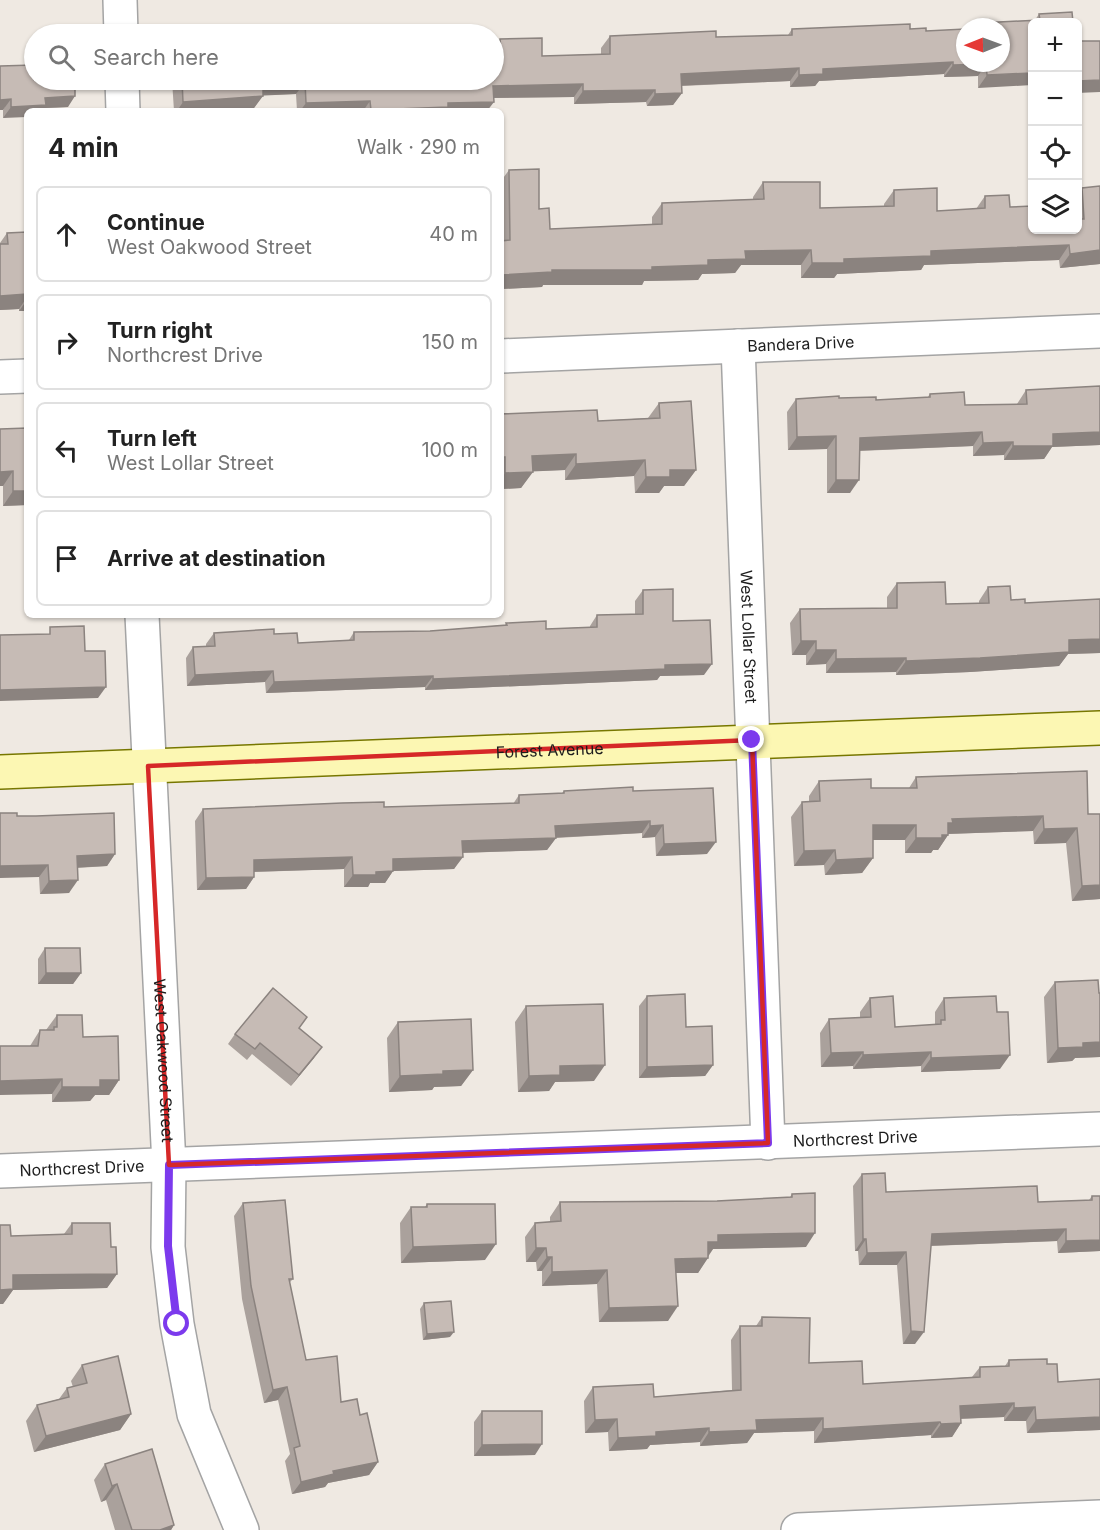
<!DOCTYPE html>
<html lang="en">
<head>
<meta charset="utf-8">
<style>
  :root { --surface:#fff; --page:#f2f2f2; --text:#222; --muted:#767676; --line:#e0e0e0 }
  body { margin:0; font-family:Inter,sans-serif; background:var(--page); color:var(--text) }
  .controls { position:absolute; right:18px; top:18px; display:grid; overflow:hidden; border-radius:9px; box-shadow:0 2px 4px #0004 }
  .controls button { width:54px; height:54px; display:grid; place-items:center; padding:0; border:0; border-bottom:2px solid var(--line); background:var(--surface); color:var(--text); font:30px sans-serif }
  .compass { position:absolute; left:956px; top:18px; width:54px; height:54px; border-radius:50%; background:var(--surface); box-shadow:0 2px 4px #0004; rotate:269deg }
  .stop { position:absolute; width:18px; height:18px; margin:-14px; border:4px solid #7c3aed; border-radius:50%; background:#fff }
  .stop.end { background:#7c3aed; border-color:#fff; box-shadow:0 2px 6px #0008 }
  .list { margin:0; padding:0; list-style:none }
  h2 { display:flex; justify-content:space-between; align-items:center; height:78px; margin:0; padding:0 24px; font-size:26px }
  h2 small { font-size:20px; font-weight:400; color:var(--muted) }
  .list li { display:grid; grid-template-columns:39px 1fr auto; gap:18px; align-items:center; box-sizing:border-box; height:96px; margin:0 12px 12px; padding:0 12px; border:2px solid var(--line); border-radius:9px }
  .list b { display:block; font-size:22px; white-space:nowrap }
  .list p { margin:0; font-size:20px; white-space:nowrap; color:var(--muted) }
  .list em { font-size:20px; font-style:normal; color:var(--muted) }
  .icon { flex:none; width:33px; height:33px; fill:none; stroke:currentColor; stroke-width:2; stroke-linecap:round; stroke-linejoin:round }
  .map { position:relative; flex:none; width:1100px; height:1530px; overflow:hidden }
  .search { position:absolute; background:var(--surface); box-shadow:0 2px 4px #0004; left:24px; top:24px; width:480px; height:66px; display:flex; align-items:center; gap:15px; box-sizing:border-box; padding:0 21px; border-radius:33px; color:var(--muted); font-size:22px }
  .panel { position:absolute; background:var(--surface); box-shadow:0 2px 4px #0004; left:24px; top:108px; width:480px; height:510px; border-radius:9px }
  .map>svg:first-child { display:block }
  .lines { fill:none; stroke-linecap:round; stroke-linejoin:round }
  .street-casing { stroke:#a4a4a4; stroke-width:36 }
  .secondary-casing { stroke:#770; stroke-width:36 }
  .street { stroke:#fff; stroke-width:33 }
  .secondary { stroke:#fcf7b3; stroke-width:33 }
  .wall { fill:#aaa19c }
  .shaded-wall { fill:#8b837f }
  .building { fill:#c6bbb5; stroke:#8b837f; stroke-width:1.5 }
  .route { stroke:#7c3aed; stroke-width:8 }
  .marked { fill:none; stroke:#d62828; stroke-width:4.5; stroke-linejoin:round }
  .labels { text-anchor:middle; stroke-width:5; stroke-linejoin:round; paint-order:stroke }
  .street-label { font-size:16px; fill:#1d1d1d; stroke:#fff }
</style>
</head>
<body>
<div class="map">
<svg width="1100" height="1530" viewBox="0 0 1100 1530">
  <rect width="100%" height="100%" fill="#efe9e2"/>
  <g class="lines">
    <!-- street casing -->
    <g class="street-casing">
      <g id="street">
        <polyline points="120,0 121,34"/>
        <polyline points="122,80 123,111"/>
        <path id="s1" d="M738,346L768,1143"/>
        <path id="s2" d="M501,356L1100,331"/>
        <polyline points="0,377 27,376"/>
        <path id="s3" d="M142,615L169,1165L168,1247L177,1324L194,1414L242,1530"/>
        <path id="s4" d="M0,1171L1100,1129"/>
        <polyline points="798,1530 1100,1517"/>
      </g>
    </g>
    <!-- secondary casing -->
    <g class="secondary-casing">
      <g id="secondary">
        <path id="s5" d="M0,772L1100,728"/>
      </g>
    </g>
    <!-- street -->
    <use href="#street" class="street"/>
    <!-- secondary -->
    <use href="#secondary" class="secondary"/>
  </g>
  <!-- wall -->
  <g class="wall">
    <polygon points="1072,12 978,88 978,76 944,77 944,74 819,81 815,86 790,87 790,81 682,86 682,93 673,105 647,106 646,102 574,104 574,97 494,98 487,111 297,111 296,94 263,95 254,108 217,111 174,111 172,80 494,80 494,49 500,39 542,56 601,54 601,48 610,36 716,37 788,35 792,29 910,29 926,31 965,29 1001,27 977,27 980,23 1035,20 1039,14"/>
    <polygon points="34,57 34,80 68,107 44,108 3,118 3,110"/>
    <polygon points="509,170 539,209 550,229 652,225 652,217 662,203 753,199 753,197 763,182 820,208 884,207 884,204 894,190 937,211 976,209 985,196 1010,207 1032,230 1077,230 1077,194 1082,188 1100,264 1060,268 1059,260 924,265 921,270 837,274 834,278 801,278 801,265 741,265 735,273 702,274 698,280 644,281 642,285 543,285 542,287 501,289 501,181"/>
    <polygon points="27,232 27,311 19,311 19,309 0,310 0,243 7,233"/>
    <polygon points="1026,390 1100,445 1052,447 1044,459 1004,460 1004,455 973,456 973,446 860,451 850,493 827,493 827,449 788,450 787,412 796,399 839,398 876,400 927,398 930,394 965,405 1017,404"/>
    <polygon points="659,403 696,470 684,486 664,486 659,493 635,493 634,476 565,480 565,470 533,471 521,488 501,489 501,414 598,421 648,418"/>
    <polygon points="0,429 27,505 3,506 3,486 0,486"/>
    <polygon points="897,583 946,604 979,603 979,601 988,587 1011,600 1025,603 1100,599 1100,653 1068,654 1059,666 970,672 896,675 896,672 826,673 826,664 806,665 806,655 792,655 790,623 800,609 887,608 887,597"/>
    <polygon points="643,590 673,621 704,675 660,676 657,680 425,690 425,687 266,693 265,682 187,686 186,658 193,647 206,647 206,644 214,633 274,634 298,643 349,640 354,632 430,631 505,625 506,623 546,629 590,627 590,626 597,615 635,614 635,601"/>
    <polygon points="916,777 1088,814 1100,899 1072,901 1066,843 1034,844 1033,831 948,834 948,835 938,850 933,850 931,853 905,853 905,840 873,840 873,858 862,873 825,875 824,865 794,866 791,817 802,802 809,802 809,796 819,781 871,788 909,788"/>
    <polygon points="564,791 633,791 707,854 656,856 655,837 642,838 642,833 556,838 547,850 463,853 454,869 393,871 385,883 370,883 368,887 344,887 344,869 254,872 254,877 246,889 197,890 195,821 203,809 384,807 513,804 519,795 562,793"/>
    <polygon points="17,816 115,854 107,866 77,868 69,893 40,894 39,877"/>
    <polygon points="45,948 81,973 73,984 38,984 38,959"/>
    <polygon points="1055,982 1100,993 1100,1057 1075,1058 1072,1061 1047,1063 1044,997"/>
    <polygon points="647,996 686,1027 713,1065 705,1076 639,1078 639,1006"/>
    <polygon points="870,998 895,1027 935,1025 935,1012 944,998 997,1012 1000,1069 921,1072 921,1066 853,1069 853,1066 821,1067 820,1033 829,1019 860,1018 860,1012"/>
    <polygon points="526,1006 594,1081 555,1082 549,1091 518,1092 515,1022"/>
    <polygon points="57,1015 83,1037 119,1080 109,1095 95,1095 90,1101 52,1102 52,1094 30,1046 40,1030 46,1030"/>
    <polygon points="398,1022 473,1070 461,1086 434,1087 432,1090 389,1092 387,1038"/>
    <polygon points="299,1028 314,1058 291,1086 252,1054 247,1060 228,1044 235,1034"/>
    <polygon points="862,1174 886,1192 1038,1202 1089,1200 1092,1196 1100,1196 1100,1251 1058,1253 1057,1241 931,1246 915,1344 903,1344 897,1265 859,1265 858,1251 855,1251 853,1186"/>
    <polygon points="792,1194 806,1247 713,1249 698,1273 676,1273 668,1321 599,1322 597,1284 542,1286 542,1271 537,1271 536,1262 526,1262 525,1237 535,1223 550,1222 550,1217 560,1202 717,1201 790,1197"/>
    <polygon points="243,1203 293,1279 289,1283 306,1360 341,1402 360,1415 378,1462 369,1475 328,1483 325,1487 292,1494 285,1461 290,1454 278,1400 264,1403 242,1299 234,1216"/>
    <polygon points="427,1204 485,1260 401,1263 400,1223 411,1207 425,1207"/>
    <polygon points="72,1223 111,1247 117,1274 107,1288 13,1290 3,1304 11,1236 64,1234"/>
    <polygon points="424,1303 450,1337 423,1340 420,1309"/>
    <polygon points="762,1317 809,1363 863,1384 972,1377 980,1367 1005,1366 1009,1360 1047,1364 1058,1382 1100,1379 1100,1430 1027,1433 1026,1421 1004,1421 1004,1417 961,1419 961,1423 952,1437 931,1438 931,1435 814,1443 814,1431 754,1433 747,1443 700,1446 700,1442 650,1445 647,1449 609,1451 608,1432 585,1433 584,1401 593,1387 654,1397 732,1390 731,1340 740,1326 756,1326"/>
    <polygon points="82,1365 131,1414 120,1430 34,1452 26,1421 37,1405 59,1399 67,1388 73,1387 71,1381"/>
    <polygon points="482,1411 535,1455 474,1456 474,1422"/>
    <polygon points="105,1464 174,1525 171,1530 115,1530 106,1500 101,1502 94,1480"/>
  </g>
  <!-- shaded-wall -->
  <g class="shaded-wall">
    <polygon points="953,62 944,74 819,81 815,86 790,87 799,75 823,69"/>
    <polygon points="986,64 978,76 944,77 953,65"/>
    <polygon points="799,68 790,81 673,86 681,74"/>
    <polygon points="1032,73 1032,85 978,88 987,75"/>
    <polygon points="1100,80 1100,92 1077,93 1078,81"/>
    <polygon points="305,82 296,94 254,96 263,83"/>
    <polygon points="583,84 574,97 485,98 493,86"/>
    <polygon points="655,90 646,102 574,104 583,91"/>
    <polygon points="682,93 673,105 647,106 655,94"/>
    <polygon points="75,96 68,107 44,108 42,111 27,111 27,117 3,118 11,107 45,98"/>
    <polygon points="263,96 254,108 217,111 177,111 183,102"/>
    <polygon points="11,99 3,110 0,110 0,100"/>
    <polygon points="370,101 363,111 300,111 306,103"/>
    <polygon points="494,102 487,111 370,111 371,110 448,103"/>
    <polygon points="1069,245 1059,260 924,265 921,270 837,274 834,278 801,278 812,263 844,259 931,251"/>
    <polygon points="811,250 801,265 741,265 735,273 702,274 698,280 644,281 642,285 543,285 542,287 501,289 501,275 552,270 652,267 708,260 745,251"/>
    <polygon points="1100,250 1100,264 1060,268 1070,254"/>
    <polygon points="27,294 27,297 19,309 0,310 0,296"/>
    <polygon points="27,300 27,311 19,311"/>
    <polygon points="982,432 973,446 850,451 860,438"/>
    <polygon points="1100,432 1100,445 1052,447 1044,459 1004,460 1013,446 1053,434"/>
    <polygon points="836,436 827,449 788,450 797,437"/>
    <polygon points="1013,442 1004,455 973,456 983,443"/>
    <polygon points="576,454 565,470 521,472 532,456"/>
    <polygon points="645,460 634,476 565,480 576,464"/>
    <polygon points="670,470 696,470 684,486 664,486 659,493 635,493 646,477"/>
    <polygon points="13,471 3,486 0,486 0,472"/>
    <polygon points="533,472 521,488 501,489 501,479 505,473"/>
    <polygon points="836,480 859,480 850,493 827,493"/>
    <polygon points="13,491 27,491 27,505 3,506"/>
    <polygon points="1100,639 1100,653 1068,654 1059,666 970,672 896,675 906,661 1069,640"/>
    <polygon points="801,641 816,641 806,655 792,655"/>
    <polygon points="816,650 836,650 826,664 806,665"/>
    <polygon points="906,658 896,672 826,673 836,659"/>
    <polygon points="712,664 704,675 660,676 657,680 425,690 433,679 665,665"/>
    <polygon points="273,671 265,682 187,686 195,675"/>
    <polygon points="433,676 425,687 266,693 274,682"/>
    <polygon points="106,687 98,698 0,701 0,690"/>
    <polygon points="1043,816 1033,831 945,834 948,835 938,850 933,850 931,853 905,853 916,838 948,823 952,819"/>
    <polygon points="650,821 642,833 547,838 555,826"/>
    <polygon points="663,825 655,837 642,838 650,826"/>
    <polygon points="873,825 916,825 905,840 863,840"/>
    <polygon points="1077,828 1066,843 1034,844 1044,829"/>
    <polygon points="556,838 547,850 454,853 462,841"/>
    <polygon points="716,842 707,854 656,856 664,844"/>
    <polygon points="835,850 824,865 794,866 804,851"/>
    <polygon points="115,854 107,866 68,868 77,856"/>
    <polygon points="352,857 344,869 245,872 254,860"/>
    <polygon points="463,857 454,869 393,871 385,883 370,883 368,887 344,887 353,875 393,859"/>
    <polygon points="873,858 862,873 825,875 836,860"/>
    <polygon points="48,865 39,877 0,878 0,866"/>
    <polygon points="254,877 246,889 197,890 206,878"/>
    <polygon points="78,880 69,893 40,894 49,881"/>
    <polygon points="1100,885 1100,899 1072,901 1082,886"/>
    <polygon points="46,973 81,973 73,984 38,984"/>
    <polygon points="1100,1042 1100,1057 1075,1058 1072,1061 1047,1063 1058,1048 1083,1043"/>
    <polygon points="322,1047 314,1058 291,1086 299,1075"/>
    <polygon points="863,1052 853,1066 821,1067 831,1053"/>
    <polygon points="931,1052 921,1066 853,1069 863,1055"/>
    <polygon points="1010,1055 1000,1069 921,1072 931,1058"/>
    <polygon points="605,1065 594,1081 555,1082 549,1091 518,1092 529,1076 560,1066"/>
    <polygon points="713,1065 705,1076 639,1078 647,1067"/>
    <polygon points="473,1070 461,1086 434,1087 432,1090 389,1092 400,1076 443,1071"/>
    <polygon points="62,1079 52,1094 0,1095 0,1081"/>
    <polygon points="100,1080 119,1080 109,1095 95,1095 90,1101 52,1102 62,1087"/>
    <polygon points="1066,1229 1057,1241 924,1246 932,1234"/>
    <polygon points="815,1233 806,1247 713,1249 708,1256 708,1242 718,1235"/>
    <polygon points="863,1239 866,1239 858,1251 855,1251"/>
    <polygon points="1100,1240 1100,1251 1058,1253 1066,1241"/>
    <polygon points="496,1244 485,1260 401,1263 413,1247"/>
    <polygon points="536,1248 546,1248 536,1262 526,1262"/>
    <polygon points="906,1252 897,1265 859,1265 867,1253"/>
    <polygon points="547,1257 552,1257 542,1271 537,1271"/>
    <polygon points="708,1258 698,1273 665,1273 675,1259"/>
    <polygon points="607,1270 597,1284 542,1286 552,1272"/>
    <polygon points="117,1274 107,1288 13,1290 3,1304 0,1304 0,1290 13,1275"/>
    <polygon points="678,1306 668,1321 599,1322 609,1308"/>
    <polygon points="911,1331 924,1332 915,1344 903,1344"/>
    <polygon points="454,1332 450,1337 423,1340 427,1334"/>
    <polygon points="287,1387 278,1400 264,1403 273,1390"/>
    <polygon points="1014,1403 1004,1417 951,1419 960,1406"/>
    <polygon points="1035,1407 1026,1421 1004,1421 1014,1408"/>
    <polygon points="131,1414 120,1430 34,1452 46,1436"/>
    <polygon points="1100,1417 1100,1430 1027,1433 1036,1420"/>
    <polygon points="823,1418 814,1431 754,1433 747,1443 700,1446 709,1432 756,1420"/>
    <polygon points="617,1419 608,1432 585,1433 595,1420"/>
    <polygon points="940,1422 931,1435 814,1443 823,1429"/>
    <polygon points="961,1423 952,1437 931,1438 941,1424"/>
    <polygon points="709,1428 700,1442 650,1445 647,1449 609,1451 618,1438 656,1432"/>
    <polygon points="542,1444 535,1455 474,1456 482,1445"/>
    <polygon points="378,1462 369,1475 328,1483 325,1487 292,1494 301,1482 333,1471"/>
    <polygon points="117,1484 106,1500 101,1502 112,1486"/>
    <polygon points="174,1525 171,1530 160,1530"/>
  </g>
  <!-- building -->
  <g class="building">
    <polygon points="1072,12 1073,22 1032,22 1032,73 987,75 986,64 953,65 953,62 823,69 823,74 799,75 799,68 681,74 682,93 655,94 655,90 583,91 583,84 493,86 494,102 448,103 448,107 371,110 370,101 306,103 305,82 263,83 263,96 183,102 182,80 494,80 494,49 501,49 500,39 542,38 542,56 610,54 610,36 716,31 716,37 792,35 792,29 910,24 910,29 926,28 926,31 965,29 965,63 1001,63 1001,27 980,27 980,23 1040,20 1039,14"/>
    <polygon points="1077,41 1100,41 1100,80 1078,81 1079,95 1077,95"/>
    <polygon points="34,65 34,80 75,80 75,96 45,98 46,105 11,107 11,99 0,100 0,66"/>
    <polygon points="539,169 539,209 549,208 550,229 662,224 662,203 764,199 763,182 820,182 820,208 894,206 894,190 937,188 937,211 985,208 985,196 1009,195 1010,207 1032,206 1032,230 1077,230 1077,219 1084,219 1082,188 1100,186 1100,250 1070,254 1069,245 931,251 931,256 844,259 844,263 812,263 811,250 745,251 746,259 708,260 708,265 652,267 652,270 552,270 552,272 501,275 501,241 510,240 509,170"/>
    <polygon points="27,232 27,294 0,296 0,244 8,244 7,233"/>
    <polygon points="1100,386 1100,432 1053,434 1053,446 1013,446 1013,442 983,443 982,432 860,438 859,480 836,480 836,436 797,437 796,399 839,396 839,398 876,397 876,400 930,397 930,394 964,392 965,405 1027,404 1026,390"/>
    <polygon points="691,401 696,470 670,470 670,477 646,477 645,460 576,464 576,454 532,456 533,472 505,473 505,457 501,457 501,414 597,410 598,421 660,418 659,403"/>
    <polygon points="27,428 27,491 13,491 13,471 0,472 0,429"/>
    <polygon points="945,582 946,604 989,603 988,587 1010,586 1011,600 1025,599 1025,603 1100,599 1100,639 1069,640 1069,652 980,658 906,661 906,658 836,659 836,650 816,650 816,641 801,641 800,609 897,608 897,583"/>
    <polygon points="673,589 673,621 710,620 712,664 665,665 665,669 433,679 433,676 274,682 273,671 195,675 193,647 215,646 214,633 274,629 274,634 297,633 298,643 354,640 354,632 430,631 507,625 506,623 546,621 546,629 597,627 597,615 643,614 643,590"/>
    <polygon points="84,626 85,651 105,651 106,687 0,690 0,635 50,634 50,627"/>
    <polygon points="1087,771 1088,814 1100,814 1100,885 1082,886 1077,828 1044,829 1043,816 952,819 953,823 948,823 948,835 942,835 942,838 916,838 916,825 873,825 873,858 836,860 835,850 804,851 802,802 820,801 819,781 871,779 871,788 917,788 916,777"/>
    <polygon points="633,787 633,791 713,788 716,842 664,844 663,825 650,826 650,821 555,826 556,838 462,841 463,857 393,859 393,871 376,872 376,875 353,875 352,857 254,860 254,877 206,878 203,809 342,803 384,802 384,807 519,803 519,795 564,793 564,791"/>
    <polygon points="0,813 17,813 17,816 36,816 114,813 115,854 77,856 78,880 49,881 48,865 0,866"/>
    <polygon points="45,948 80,948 81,973 46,973"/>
    <polygon points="1098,980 1099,993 1100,993 1100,1042 1083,1043 1083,1047 1058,1048 1055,982"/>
    <polygon points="273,988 307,1017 299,1028 322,1047 299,1075 260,1043 255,1049 235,1034"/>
    <polygon points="685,994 686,1027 712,1026 713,1065 647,1067 647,996"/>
    <polygon points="893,996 895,1027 941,1024 941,1020 945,1020 944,998 996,996 997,1012 1008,1012 1010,1055 931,1058 931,1052 863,1055 863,1052 831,1053 829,1019 871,1017 870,998"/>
    <polygon points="603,1004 605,1065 560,1066 560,1075 529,1076 526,1006"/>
    <polygon points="57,1015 82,1015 83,1037 118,1036 119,1080 100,1080 100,1087 62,1087 62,1079 0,1081 0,1046 38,1046 40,1030 54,1030 54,1027 57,1027"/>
    <polygon points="471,1019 473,1070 443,1071 443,1074 400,1076 398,1022"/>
    <polygon points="885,1173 886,1192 1037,1186 1038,1202 1092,1200 1092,1196 1100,1196 1100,1240 1066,1241 1066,1229 932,1234 924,1332 911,1331 906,1252 867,1253 866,1239 863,1239 862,1174"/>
    <polygon points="815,1193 815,1233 718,1235 718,1242 708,1242 708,1258 675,1259 678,1306 609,1308 607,1270 552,1272 552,1257 547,1257 546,1248 536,1248 535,1223 561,1221 560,1202 717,1201 792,1197 792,1194"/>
    <polygon points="285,1200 293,1279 289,1279 306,1360 337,1356 341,1402 357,1399 360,1415 367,1413 378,1462 333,1471 334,1474 301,1482 294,1448 300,1446 287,1387 273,1390 251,1286 243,1203"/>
    <polygon points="427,1204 495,1204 496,1244 413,1247 411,1207 427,1207"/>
    <polygon points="72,1223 110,1223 111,1247 116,1247 117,1274 13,1275 13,1289 0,1290 0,1225 10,1225 11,1236 72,1234"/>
    <polygon points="451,1301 454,1332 427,1334 424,1303"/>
    <polygon points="762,1317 810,1318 809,1363 862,1361 863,1384 980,1377 980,1367 1009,1366 1009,1360 1047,1359 1047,1364 1057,1364 1058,1382 1100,1379 1100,1417 1036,1420 1035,1407 1014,1408 1014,1403 960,1406 961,1423 941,1424 940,1422 823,1429 823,1418 756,1420 757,1430 709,1432 709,1428 656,1432 656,1436 618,1438 617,1419 595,1420 593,1387 653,1384 654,1397 741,1390 740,1326 762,1326"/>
    <polygon points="118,1356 131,1414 46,1436 37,1405 69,1397 67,1388 87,1383 82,1365"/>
    <polygon points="482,1411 542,1411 542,1444 482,1445"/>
    <polygon points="152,1449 174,1525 160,1530 132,1530 117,1484 112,1486 105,1464"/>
  </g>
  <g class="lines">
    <!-- route -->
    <polyline class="route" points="177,1324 168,1246 169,1165 768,1143 752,740"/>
  </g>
  <!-- marked area -->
  <path class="marked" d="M752,740L768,1143L169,1165L148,766Z"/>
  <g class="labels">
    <!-- street labels -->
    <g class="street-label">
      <text dy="6" stroke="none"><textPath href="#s2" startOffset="300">Bandera Drive</textPath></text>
      <text dy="6" stroke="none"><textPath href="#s1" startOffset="291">West Lollar Street</textPath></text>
      <text dy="6" stroke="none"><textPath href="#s5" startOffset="550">Forest Avenue</textPath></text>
      <text dy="6" stroke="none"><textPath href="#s3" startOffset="446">West Oakwood Street</textPath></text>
      <text dy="6" stroke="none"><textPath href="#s4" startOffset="856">Northcrest Drive</textPath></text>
      <text dy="6" stroke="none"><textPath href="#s4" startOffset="82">Northcrest Drive</textPath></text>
    </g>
  </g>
</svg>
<div class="controls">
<button>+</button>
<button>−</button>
<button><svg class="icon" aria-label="locate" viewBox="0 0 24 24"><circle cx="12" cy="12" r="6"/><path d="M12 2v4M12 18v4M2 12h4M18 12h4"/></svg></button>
<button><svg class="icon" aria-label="layers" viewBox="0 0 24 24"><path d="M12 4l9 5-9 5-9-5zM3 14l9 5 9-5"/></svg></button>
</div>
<svg class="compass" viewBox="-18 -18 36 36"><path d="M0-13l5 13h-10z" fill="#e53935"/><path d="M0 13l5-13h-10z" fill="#767676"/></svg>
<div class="stop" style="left:177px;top:1324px"></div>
<div class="stop end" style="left:752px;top:740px"></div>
<div class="search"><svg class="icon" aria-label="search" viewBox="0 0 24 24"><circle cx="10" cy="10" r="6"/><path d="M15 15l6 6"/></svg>Search here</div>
<section class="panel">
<h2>4 min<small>Walk · 290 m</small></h2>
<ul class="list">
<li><svg class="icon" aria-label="ahead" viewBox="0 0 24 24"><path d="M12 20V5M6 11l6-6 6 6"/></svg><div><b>Continue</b><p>West Oakwood Street</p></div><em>40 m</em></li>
<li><svg class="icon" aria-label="right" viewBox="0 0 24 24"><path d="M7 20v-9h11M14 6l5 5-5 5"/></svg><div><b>Turn right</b><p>Northcrest Drive</p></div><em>150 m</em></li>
<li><svg class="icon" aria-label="left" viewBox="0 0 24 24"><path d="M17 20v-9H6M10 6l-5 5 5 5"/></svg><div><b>Turn left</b><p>West Lollar Street</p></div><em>100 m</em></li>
<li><svg class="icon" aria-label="arrive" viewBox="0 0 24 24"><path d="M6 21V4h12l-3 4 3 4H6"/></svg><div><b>Arrive at destination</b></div></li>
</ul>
</section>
</div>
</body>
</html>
